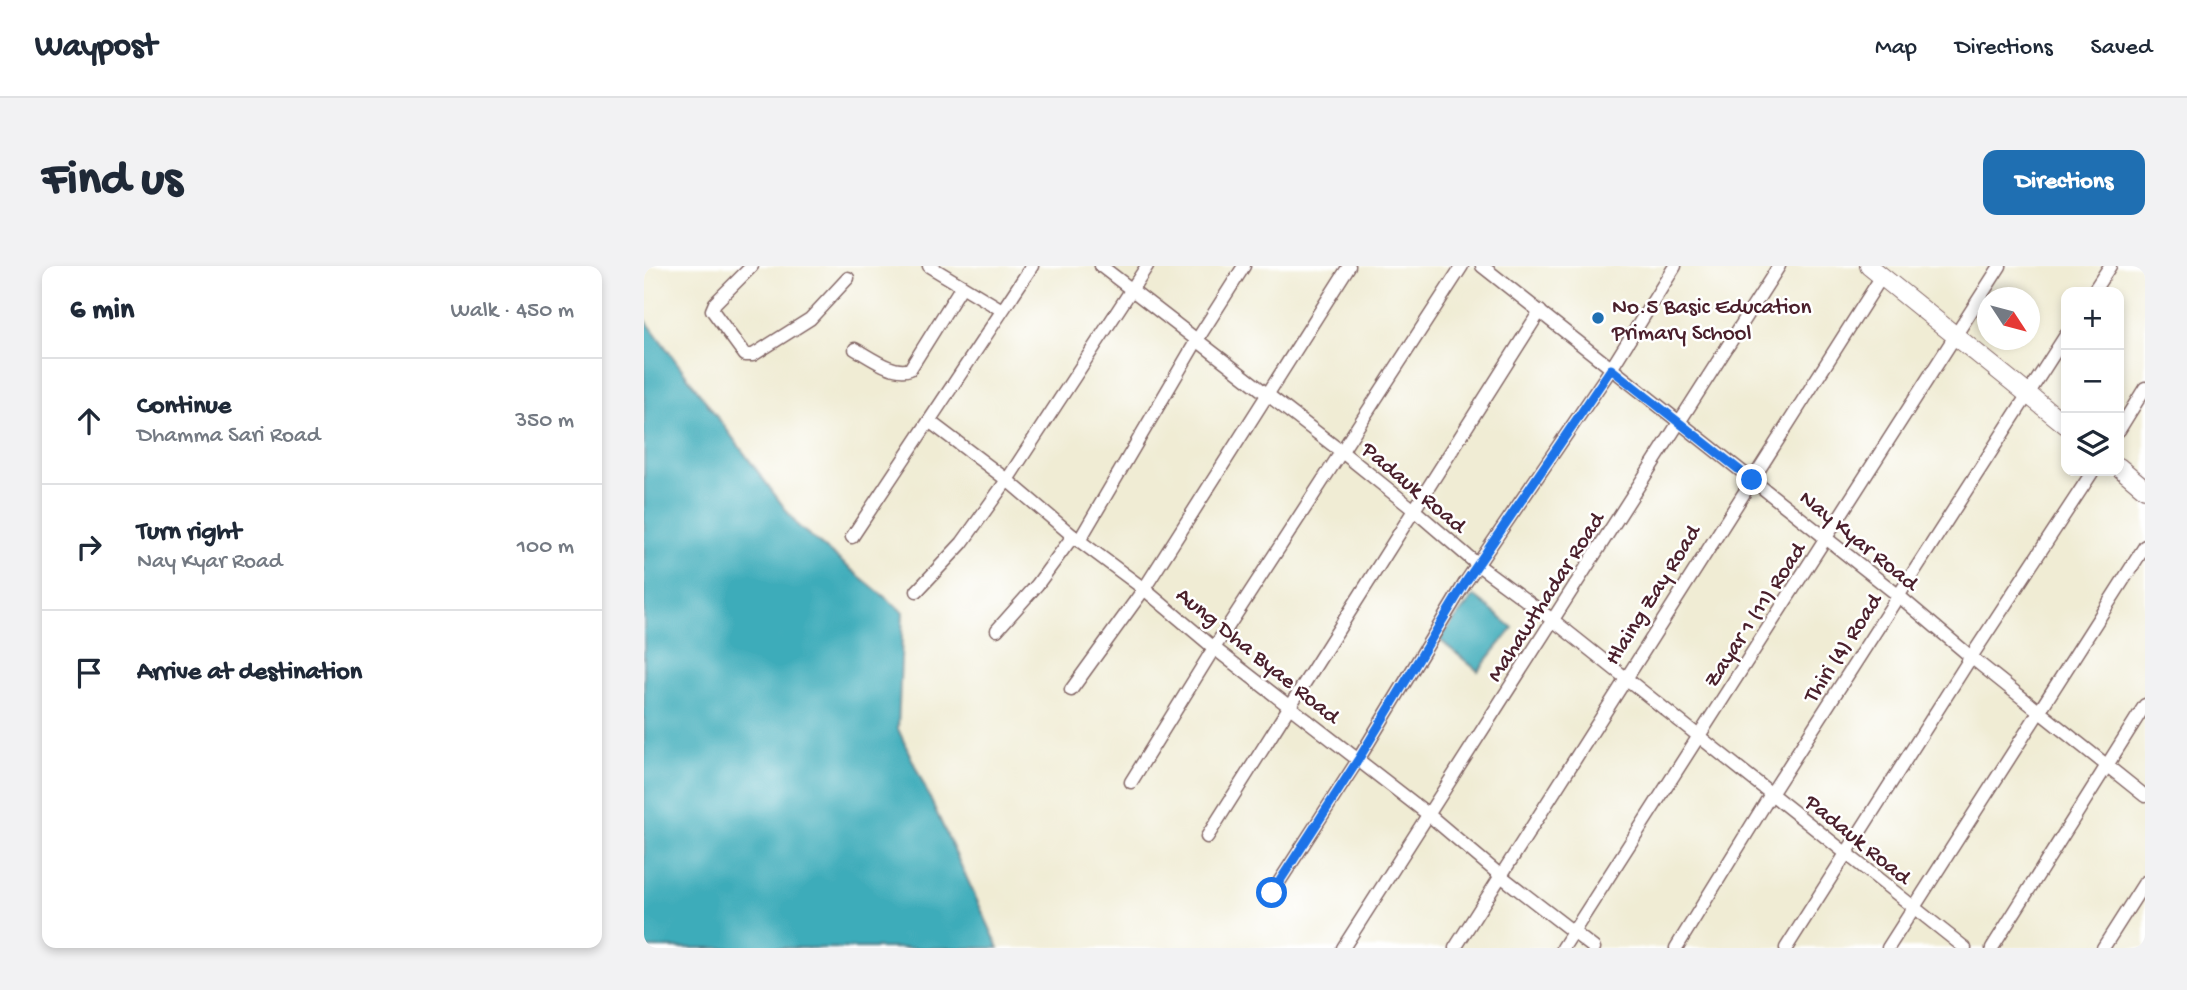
<!DOCTYPE html>
<html lang="en">
<head>
<meta charset="utf-8">
<style>
  :root { --surface:#fff; --page:#f2f2f3; --text:#1f2937; --muted:#747a83; --line:#e0e1e3; --accent:#1f6fb2 }
  body { margin:0; font-family:"Gochi Hand",sans-serif; background:var(--page); color:var(--text) }
  .controls { position:absolute; right:21px; top:21px; display:grid; overflow:hidden; border-radius:14px; box-shadow:0 4px 10px #0003 }
  .controls button { width:63px; height:63px; display:grid; place-items:center; padding:0; border:0; border-bottom:2px solid var(--line); background:var(--surface); color:var(--text); font:35px sans-serif }
  .compass { position:absolute; left:1333px; top:21px; width:63px; height:63px; border-radius:50%; background:var(--surface); box-shadow:0 4px 10px #0003; rotate:126deg }
  .stop { position:absolute; width:21px; height:21px; margin:-16px; border:5px solid #1a73e8; border-radius:50%; background:#fff }
  .stop.end { background:#1a73e8; border-color:#fff; box-shadow:0 2px 7px #0008 }
  .list { margin:0; padding:0; list-style:none }
  h2 { display:flex; justify-content:space-between; align-items:center; height:91px; margin:0; padding:0 28px; font-size:30px }
  h2 small { font-size:23px; font-weight:400; color:var(--muted) }
  .list li { display:grid; grid-template-columns:46px 1fr auto; gap:21px; align-items:center; box-sizing:border-box; height:126px; padding:0 28px; border-top:2px solid var(--line) }
  .list b { display:block; font-size:26px; white-space:nowrap }
  .list p { margin:0; font-size:23px; white-space:nowrap; color:var(--muted) }
  .list em { font-size:23px; font-style:normal; color:var(--muted) }
  .icon { flex:none; width:38px; height:38px; fill:none; stroke:currentColor; stroke-width:2; stroke-linecap:round; stroke-linejoin:round }
  .map { position:relative; flex:none; width:1501px; height:682px; overflow:hidden; border-radius:14px }
  header { display:flex; align-items:center; gap:42px; box-sizing:border-box; height:98px; padding:0 35px; background:var(--surface); border-bottom:2px solid var(--line) }
  header strong { font-size:33px }
  nav { display:flex; gap:38px; margin-inline-start:auto; font-size:24px }
  .intro { display:flex; align-items:center; justify-content:space-between; box-sizing:border-box; height:168px; padding:0 42px }
  h1 { margin:0; font-size:49px }
  .button { padding:18px 32px; border-radius:14px; background:var(--accent); color:#fff; font-size:24px; font-weight:700 }
  main { display:flex; gap:42px; padding:0 42px }
  aside { flex:1; background:var(--surface); border-radius:14px; box-shadow:0 4px 10px #0003 }
  .map>svg:first-child { display:block }
  .water { fill:#3dacba; stroke:#446672; stroke-width:2 }
  .lines { fill:none; stroke-linecap:round; stroke-linejoin:round }
  .street-casing { stroke:#846766; stroke-width:15 }
  .secondary-casing { stroke:#846766; stroke-width:20 }
  .street { stroke:#fff; stroke-width:12 }
  .secondary { stroke:#fff; stroke-width:18 }
  .route { stroke:#1a73e8; stroke-width:9 }
  .poi-dot { fill:#1f6fb2; stroke:#fff; stroke-width:2.5 }
  .labels { text-anchor:middle; stroke-width:5; stroke-linejoin:round; paint-order:stroke }
  .poi-label { font-size:23px; fill:#4a1f2b; stroke:#fff; text-anchor:start }
  .street-label { font-size:23px; fill:#4a1f2b; stroke:#fff }
</style>
</head>
<body>
<header>
<strong>Waypost</strong>
<nav><a>Map</a><a>Directions</a><a>Saved</a></nav>
</header>
<div class="intro"><h1>Find us</h1><a class="button">Directions</a></div>
<main>
<aside>
<h2>6 min<small>Walk · 450 m</small></h2>
<ul class="list">
<li><svg class="icon" aria-label="ahead" viewBox="0 0 24 24"><path d="M12 20V5M6 11l6-6 6 6"/></svg><div><b>Continue</b><p>Dhamma Sari Road</p></div><em>350 m</em></li>
<li><svg class="icon" aria-label="right" viewBox="0 0 24 24"><path d="M7 20v-9h11M14 6l5 5-5 5"/></svg><div><b>Turn right</b><p>Nay Kyar Road</p></div><em>100 m</em></li>
<li><svg class="icon" aria-label="arrive" viewBox="0 0 24 24"><path d="M6 21V4h12l-3 4 3 4H6"/></svg><div><b>Arrive at destination</b></div></li>
</ul>
</aside>
<div class="map">
<svg width="1501" height="682" viewBox="0 0 1501 682">
  <rect width="100%" height="100%" fill="#fff"/>
  <filter id="ink" filterUnits="userSpaceOnUse"><feTurbulence type="fractalNoise" baseFrequency=".0143" numOctaves="2"/><feDisplacementMap in="SourceGraphic" scale="14" xChannelSelector="R" yChannelSelector="G"/><feConvolveMatrix kernelMatrix="1 2 1 2 8 2 1 2 1" color-interpolation-filters="sRGB"/></filter>
  <filter id="wash" filterUnits="userSpaceOnUse"><feTurbulence type="fractalNoise" baseFrequency=".00686" numOctaves="4" result="noise"/><feDisplacementMap in="SourceGraphic" scale="28" xChannelSelector="R" yChannelSelector="G"/><feGaussianBlur stdDeviation="1.57" result="paint"/><feColorMatrix in="noise" values="0 0 0 0 0 0 0 0 0 0 0 0 0 0 0 0 0 1.4 0 .05"/><feComposite in="paint" operator="in"/></filter>
  <g filter="url(#wash)">
    <rect width="100%" height="100%" fill="#f0ecd4"/>
    <!-- water -->
    <g class="water">
      <polygon points="0,52 154,260 259,346 254,463 355,682 0,682"/>
      <polygon points="830,330 869,362 834,405 795,373"/>
    </g>
  </g>
  <g filter="url(#ink)">
    <g class="lines">
      <!-- street casing -->
      <g class="street-casing">
        <g id="street">
          <polyline points="108,0 71,37 68,44 101,89 109,89 166,53 204,12"/>
          <polyline points="285,0 358,44"/>
          <polyline points="457,0 703,190 770,244 834,299 910,355 1321,682"/>
          <polyline points="838,0 1255,330 1327,391 1501,530"/>
          <polyline points="1449,26 1466,0"/>
          <path d="M211,83C226,91 249,109 266,103L318,20"/>
          <polyline points="285,155 363,214 429,270 500,323 570,382 785,549 857,610 950,682"/>
          <polyline points="1475,164 1501,122"/>
          <polyline points="208,271 388,0"/>
          <polyline points="435,275 553,74 600,0"/>
          <polyline points="273,325 318,277 363,214 503,0"/>
          <polyline points="353,364 393,319 429,270"/>
          <polyline points="427,424 500,323 705,0"/>
          <polyline points="487,516 570,382 818,0"/>
          <polyline points="563,571 896,45"/>
          <polyline points="628,627 714,494 821,317 967,103 1031,0"/>
          <polyline points="699,682 1135,0"/>
          <polyline points="811,682 1238,10"/>
          <polyline points="919,682 1356,0"/>
          <polyline points="1032,682 1127,528 1422,69"/>
          <polyline points="1142,682 1327,391 1449,205"/>
          <polyline points="1244,682 1501,280"/>
          <polyline points="1348,682 1501,439"/>
          <polyline points="1459,682 1501,616"/>
        </g>
      </g>
      <!-- secondary casing -->
      <g class="secondary-casing">
        <g id="secondary">
          <polyline points="1225,0 1422,159"/>
          <polyline points="1475,201 1501,223"/>
        </g>
      </g>
      <!-- street -->
      <use href="#street" class="street"/>
      <!-- secondary -->
      <use href="#secondary" class="secondary"/>
    </g>
  </g>
  <g class="lines" filter="url(#ink)">
    <!-- route -->
    <polyline class="route" points="628,627 714,494 821,317 967,103 1108,214"/>
  </g>
  <!-- markers -->
  <circle class="poi-dot" cx="954" cy="52" r="7"/>
  <g class="labels">
    <!-- poi labels -->
    <g class="poi-label">
      <text x="968" y="47">No.5 Basic Education<tspan x="968" dy="26">Primary School</tspan></text>
    </g>
    <!-- street labels -->
    <g class="street-label">
      <text transform="translate(771 220) rotate(40)" y="8">Padauk Road</text>
      <text transform="translate(1216 273) rotate(39)" y="8">Nay Kyar Road</text>
      <text transform="translate(1007 328) rotate(-58)" y="8">Hlaing Zay Road</text>
      <text transform="translate(900 330) rotate(-57)" y="8">Mahawthadar Road</text>
      <text transform="translate(1109 348) rotate(-57)" y="8">Zayar 1 (11) Road</text>
      <text transform="translate(1197 381) rotate(-57)" y="8">Thiri (4) Road</text>
      <text transform="translate(615 388) rotate(39)" y="8">Aung Dha Byae Road</text>
      <text transform="translate(1215 572) rotate(39)" y="8">Padauk Road</text>
    </g>
  </g>
</svg>
<div class="controls">
<button>+</button>
<button>−</button>
<button><svg class="icon" aria-label="layers" viewBox="0 0 24 24"><path d="M12 4l9 5-9 5-9-5zM3 14l9 5 9-5"/></svg></button>
</div>
<svg class="compass" viewBox="-18 -18 36 36"><path d="M0-13l5 13h-10z" fill="#e53935"/><path d="M0 13l5-13h-10z" fill="#747a83"/></svg>
<div class="stop" style="left:628px;top:627px"></div>
<div class="stop end" style="left:1108px;top:214px"></div>
</div>
</main>
</body>
</html>
